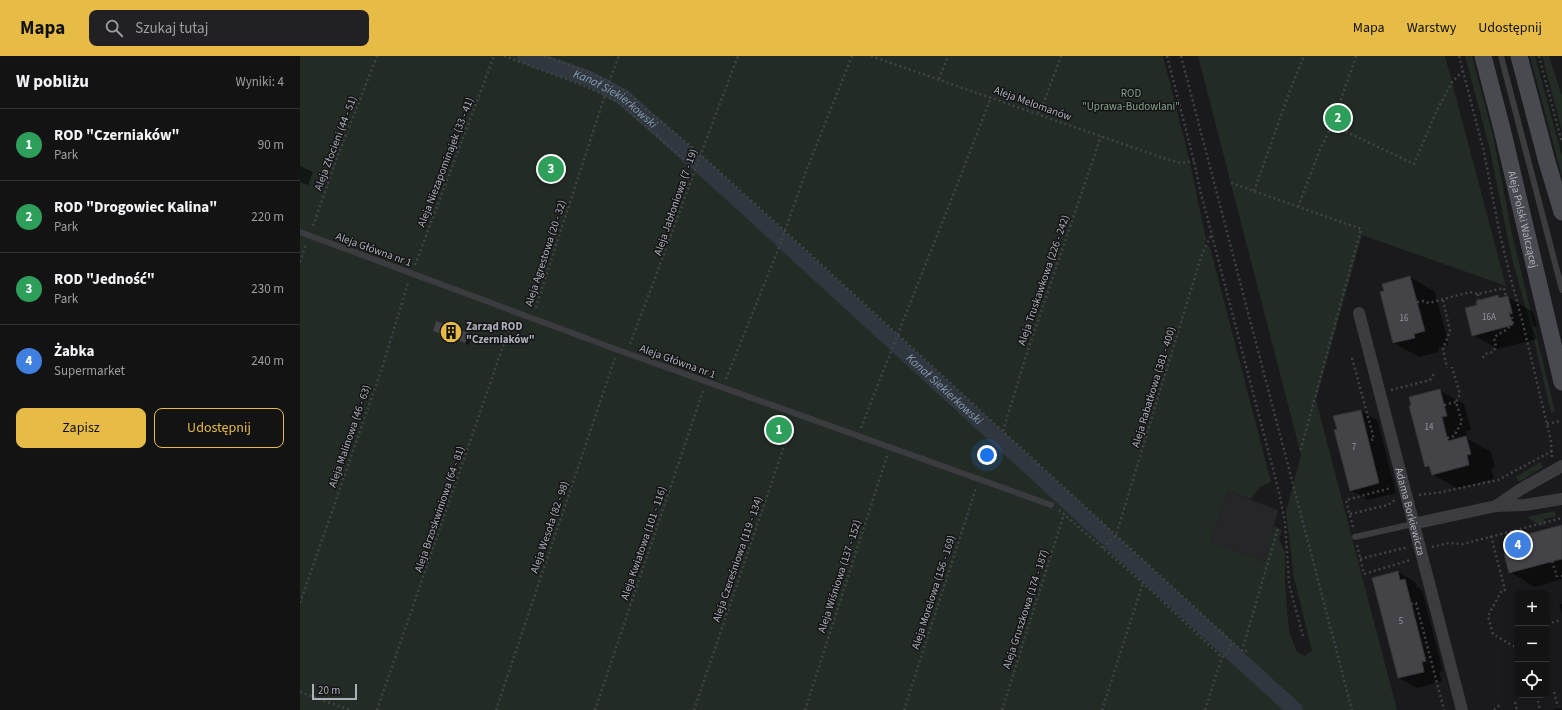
<!DOCTYPE html>
<html lang="pl">
<head>
<meta charset="utf-8">
<style>
  :root { --surface:#141314; --page:#212022; --text:#f1f3f6; --muted:#9d9ea0; --line:#333234; --accent:#e7bc46 }
  body { margin:0; font-family:"Source Sans 3",sans-serif; background:var(--page); color:var(--text) }
  .controls { position:absolute; right:12px; bottom:12px; display:grid; overflow:hidden; border-radius:8px; box-shadow:0 4px 16px #0002 }
  .controls button { width:36px; height:36px; display:grid; place-items:center; padding:0; border:0; border-bottom:1px solid var(--line); background:var(--surface); color:var(--text); font:20px sans-serif }
  .scale { position:absolute; left:12px; bottom:10px; width:45px; box-sizing:border-box; padding-left:4px; border:2px solid #adb0ba; border-top:0; font-size:11px; line-height:14px; white-space:nowrap; color:#adb0ba; -webkit-text-stroke:3px #141416; paint-order:stroke }
  .you { position:absolute; left:687px; top:399px; width:14px; height:14px; margin:-10px; border:3px solid #fff; border-radius:50%; background:#1a73e8; box-shadow:0 0 0 6px #1a73e833 }
  .badge { display:grid; place-items:center; width:26px; height:26px; border-radius:50%; background:var(--accent); color:#fff; font-size:13px; font-weight:700 }
  .pin { position:absolute; translate:-50% -50%; border:2px solid #fff; box-shadow:0 1px 4px #0006 }
  .list { margin:0; padding:0; list-style:none }
  h2 { display:flex; justify-content:space-between; align-items:center; height:52px; margin:0; padding:0 16px; font-size:17px }
  h2 small { font-size:13px; font-weight:400; color:var(--muted) }
  .list li { display:grid; grid-template-columns:26px 1fr auto; gap:12px; align-items:center; box-sizing:border-box; height:72px; padding:0 16px; border-top:1px solid var(--line) }
  .list b { display:block; font-size:15px; white-space:nowrap }
  .list p { margin:0; font-size:13px; white-space:nowrap; color:var(--muted) }
  .list em { font-size:13px; font-style:normal; color:var(--muted) }
  .actions { display:flex; gap:8px; padding:12px 16px }
  .actions a { flex:1; padding:9px 0; border:1px solid var(--accent); border-radius:8px; text-align:center; font-size:14px; color:var(--accent) }
  .actions .main { background:var(--accent); color:#111 }
  .icon { flex:none; width:22px; height:22px; fill:none; stroke:currentColor; stroke-width:2; stroke-linecap:round; stroke-linejoin:round }
  .map { position:relative; flex:none; width:1262px; height:654px; overflow:hidden }
  header { display:flex; align-items:center; gap:24px; box-sizing:border-box; height:56px; padding:0 20px; background:var(--accent); color:#111 }
  header strong { font-size:19px }
  nav { display:flex; gap:22px; margin-inline-start:auto; font-size:14px }
  .search { width:280px; height:36px; background:var(--page); display:flex; align-items:center; gap:10px; box-sizing:border-box; padding:0 14px; border-radius:8px; color:var(--muted); font-size:15px }
  main { display:flex }
  aside { flex:1; background:var(--surface) }
  .map>svg:first-child { display:block }
  .built { fill:#262528 }
  .green { fill:#232b25 }
  .shadow { fill:#0007 }
  .lines { fill:none; stroke-linecap:round; stroke-linejoin:round }
  .canal { stroke:#30373f; stroke-width:16 }
  .building { fill:#444448; stroke:#343337 }
  .path { stroke:#414247; stroke-width:2.5; stroke-dasharray:2 3; stroke-linecap:butt }
  .lane { stroke:#3b3b40; stroke-width:6 }
  .street { stroke:#3b3b40; stroke-width:12 }
  .secondary { stroke:#494a50; stroke-width:17 }
  .labels { text-anchor:middle; stroke-width:3; stroke-linejoin:round; paint-order:stroke }
  .number-label { font-size:9px; fill:#93959e }
  .park-label { font-size:11px; fill:#85a489; stroke:#141416 }
  .street-label { font-size:11px; fill:#adb0ba; stroke:#141416 }
  .poi-label { font-size:11px; font-weight:bold; fill:#adb0ba; stroke:#141416; text-anchor:start }
  .water-label { font-size:12px; font-style:italic; fill:#869bb2; stroke:#141416 }
</style>
</head>
<body>
<header>
<strong>Mapa</strong>
<div class="search"><svg class="icon" aria-label="search" viewBox="0 0 24 24"><circle cx="10" cy="10" r="6"/><path d="M15 15l6 6"/></svg>Szukaj tutaj</div>
<nav><a>Mapa</a><a>Warstwy</a><a>Udostępnij</a></nav>
</header>
<main>
<aside>
<h2>W pobliżu<small>Wyniki: 4</small></h2>
<ul class="list">
<li><span class="badge" style="background:#2e9e5b">1</span><div><b>ROD &quot;Czerniaków&quot;</b><p>Park</p></div><em>90 m</em></li>
<li><span class="badge" style="background:#2e9e5b">2</span><div><b>ROD &quot;Drogowiec Kalina&quot;</b><p>Park</p></div><em>220 m</em></li>
<li><span class="badge" style="background:#2e9e5b">3</span><div><b>ROD &quot;Jedność&quot;</b><p>Park</p></div><em>230 m</em></li>
<li><span class="badge" style="background:#3f7fe0">4</span><div><b>Żabka</b><p>Supermarket</p></div><em>240 m</em></li>
</ul>
<div class="actions"><a class="main">Zapisz</a><a>Udostępnij</a></div>
</aside>
<div class="map">
<svg width="1262" height="654" viewBox="0 0 1262 654">
  <rect width="100%" height="100%" fill="#1a191b"/>
  <!-- built -->
  <polygon class="built" points="928,435 978,454 965,506 910,485"/>
  <!-- green -->
  <g class="green">
    <polygon points="0,0 863,0 890,106 906,183 905,187 910,191 971,426 960,431 951,443 928,435 910,485 965,506 974,470 982,474 979,483 985,497 985,527 989,575 997,596 1005,600 1012,595 994,522 986,456 1001,399 898,0 1145,0 1206,230 1062,179 1016,344 1097,654 0,654"/>
    <polygon points="1165,0 1172,0 1193,79 1211,173 1255,356 1251,357 1231,271 1212,203 1189,90"/>
    <polygon points="1230,0 1235,0 1262,100 1262,121"/>
    <polygon points="1242,0 1249,0 1262,40 1262,75"/>
    <polygon points="1240,406 1243,411 1219,426 1216,421"/>
    <polygon points="1255,455 1256,459 1254,461 1244,463 1245,470 1237,468 1227,461"/>
  </g>
  <!-- shadow -->
  <g class="shadow">
    <polygon points="0,110 13,116 8,129 0,126"/>
    <polygon points="1110,221 1135,236 1149,289 1138,292 1139,296 1119,301 1094,287"/>
    <polygon points="1198,240 1202,243 1208,241 1233,256 1237,270 1233,271 1237,283 1198,293 1173,279 1178,250"/>
    <polygon points="134,275 168,278 172,280 169,289"/>
    <polygon points="1139,334 1164,348 1171,374 1166,375 1168,383 1191,396 1195,412 1191,413 1194,423 1157,432 1132,418 1131,413 1126,410"/>
    <polygon points="1061,355 1078,365 1096,437 1068,444 1050,434"/>
    <polygon points="1262,471 1262,523 1235,531 1210,516"/>
    <polygon points="1098,516 1115,526 1117,531 1122,534 1143,615 1139,616 1142,625 1117,632 1099,622 1073,522"/>
    <polygon points="1259,548 1262,548 1262,559"/>
    <polygon points="1261,652 1262,654 1251,654"/>
  </g>
  <g class="lines">
    <!-- canal -->
    <g class="canal">
      <path id="s1" d="M225,0L290,23L323,41L395,105"/>
      <polyline points="400,109 481,183"/>
      <path id="s2" d="M483,185L806,481"/>
      <polyline points="812,487 927,592"/>
      <polyline points="930,595 995,654"/>
    </g>
  </g>
  <!-- building -->
  <g class="building">
    <polygon points="1110,220 1125,275 1114,278 1115,282 1093,287 1080,236 1084,235 1082,228"/>
    <polygon points="1198,239 1199,242 1208,240 1212,256 1209,257 1213,269 1172,280 1165,252 1177,249 1176,245"/>
    <polygon points="136,265 169,277 165,287 133,275"/>
    <polygon points="1140,333 1147,360 1142,361 1148,385 1166,380 1171,398 1167,399 1169,409 1132,419 1129,410 1125,411 1109,350 1111,349 1109,341"/>
    <polygon points="1061,354 1079,427 1050,435 1034,374 1037,373 1033,360"/>
    <polygon points="1262,469 1262,503 1209,517 1204,498 1208,497 1205,484"/>
    <polygon points="1098,515 1100,524 1105,523 1126,605 1122,606 1124,616 1098,622 1072,522"/>
  </g>
  <g class="lines">
    <!-- path -->
    <g class="path">
      <polyline points="204,0 282,29 305,39 235,254"/>
      <polyline points="244,0 285,15 309,26 327,36 345,52 400,98 485,175 942,595 948,595"/>
      <polyline points="571,0 863,102 881,107 894,105"/>
      <polyline points="867,0 894,105 900,134 979,436 985,466 989,528 1003,580"/>
      <polyline points="881,0 1052,654"/>
      <polyline points="1159,0 1184,96 1198,169 1209,216 1223,268 1251,385 1252,401"/>
      <polyline points="1239,0 1262,87"/>
      <polyline points="639,23 648,0"/>
      <polyline points="309,26 319,0"/>
      <polyline points="305,39 320,48 395,113"/>
      <polyline points="738,57 744,46 761,0"/>
      <polyline points="1032,69 1114,108 1136,56 1152,26 1163,15"/>
      <polyline points="931,127 1061,173 1000,396"/>
      <polyline points="954,135 992,29 1004,0"/>
      <polyline points="998,151 1019,96 1032,69 1056,0"/>
      <polyline points="13,170 37,102 77,0"/>
      <polyline points="0,206 6,188"/>
      <polyline points="115,209 194,0"/>
      <polyline points="1178,238 1179,244"/>
      <polyline points="1143,244 1150,275 1143,293 1147,312"/>
      <polyline points="1117,246 1123,245 1129,247 1170,236 1178,238 1204,232 1206,241"/>
      <polyline points="1211,256 1213,266 1212,267"/>
      <path d="M330,288C367,192 401,96 438,0"/>
      <polyline points="1052,302 1074,383 1069,385"/>
      <path d="M1183,302L1185,298L1193,296L1196,291L1194,282C1199,276 1206,276 1210,270"/>
      <polyline points="426,323 478,194 505,118 552,0"/>
      <polyline points="1091,334 1130,324 1135,316"/>
      <polyline points="1144,349 1156,346"/>
      <polyline points="1247,368 1260,365"/>
      <path d="M561,372C604,261 649,152 691,41"/>
      <polyline points="703,375 725,303 801,80"/>
      <polyline points="1147,382 1154,380 1162,366 1156,346 1160,338 1152,311"/>
      <polyline points="1119,439 1142,436 1198,424 1252,395"/>
      <polyline points="759,454 843,527 922,601"/>
      <polyline points="1050,458 1088,449 1095,444"/>
      <polyline points="1053,471 1046,444 1091,432"/>
      <polyline points="1191,480 1205,534 1202,534 1188,560 1193,578 1215,591 1217,590"/>
      <polyline points="1057,489 1064,518 1110,504"/>
      <polyline points="1132,491 1149,487 1163,488 1262,462"/>
      <polyline points="803,492 816,479 901,201 911,179"/>
      <polyline points="1060,503 1104,492 1106,493"/>
      <polyline points="1252,505 1257,521"/>
      <polyline points="1261,520 1262,520"/>
      <polyline points="0,547 82,312 108,227"/>
      <polyline points="1111,548 1116,547 1144,654"/>
      <polyline points="1247,568 1261,564"/>
      <polyline points="1247,582 1249,581"/>
      <polyline points="942,595 978,472"/>
      <polyline points="922,601 926,599 932,586"/>
      <polyline points="0,636 50,654"/>
      <polyline points="1254,636 1258,651"/>
      <polyline points="1231,639 1231,642"/>
      <polyline points="1237,640 1240,654"/>
      <polyline points="1215,646 1217,654"/>
      <polyline points="77,654 212,264"/>
      <polyline points="196,654 315,302"/>
      <polyline points="295,654 403,335"/>
      <polyline points="394,654 492,367"/>
      <polyline points="505,654 587,400"/>
      <polyline points="604,654 676,432"/>
      <polyline points="702,654 764,458"/>
      <polyline points="802,654 843,527"/>
      <polyline points="905,654 922,601"/>
      <polyline points="1194,654 1200,649"/>
    </g>
    <!-- lane -->
    <g class="lane">
      <polyline points="1201,0 1262,234"/>
      <polyline points="0,176 318,294 751,449"/>
      <polyline points="1055,481 1113,468"/>
    </g>
    <!-- street -->
    <g class="street">
      <path id="s3" d="M1059,257L1162,654"/>
      <polyline points="1196,450 1221,433 1262,410"/>
      <polyline points="1113,468 1196,450 1225,449 1262,443"/>
    </g>
    <!-- secondary -->
    <g class="secondary">
      <path id="s4" d="M1183,0L1202,73L1262,326"/>
      <polyline points="1219,0 1247,106 1262,156"/>
    </g>
  </g>
  <!-- icons -->
  <defs>
    <g id="building-disc" transform="scale(1.15)"><circle r="9.5" fill="#e7bc46" stroke="#141416"/><path d="M-4-6H4V6H1V3H-1V6H-4ZM-2.5-4.3h1.7v1.8h-1.7ZM.8-4.3h1.7v1.8H.8ZM-2.5-1h1.7V.8h-1.7ZM.8-1h1.7V.8H.8Z" fill="#111"/></g>
  </defs>
  <g fill-rule="evenodd">
    <use href="#building-disc" x="151" y="276"/>
  </g>
  <g class="labels">
    <!-- number labels -->
    <g class="number-label">
      <text x="1189" y="264">16A</text>
      <text x="1104" y="265">16</text>
      <text x="1129" y="374">14</text>
      <text x="1054" y="394">7</text>
      <text x="1101" y="568">5</text>
    </g>
    <!-- park labels -->
    <g class="park-label">
      <text x="831" y="41">ROD<tspan x="831" dy="13">"Uprawa-Budowlani"</tspan></text>
    </g>
    <!-- street labels -->
    <g class="street-label">
      <text transform="translate(733 47) rotate(20)" y="4">Aleja Melomanów</text>
      <text transform="translate(35 87) rotate(-69)" y="4">Aleja Złocieni (44 - 51)</text>
      <text transform="translate(145 106) rotate(-69)" y="4">Aleja Niezapominajek (33 - 41)</text>
      <text transform="translate(375 146) rotate(-71)" y="4">Aleja Jabłoniowa (7 - 19)</text>
      <text dy="4" stroke="none"><textPath href="#s4" startOffset="168">Aleja Polski Walczącej</textPath></text>
      <text transform="translate(74 193) rotate(20)" y="4">Aleja Główna nr 1</text>
      <text transform="translate(245 197) rotate(-72)" y="4">Aleja Agrestowa (20 - 32)</text>
      <text transform="translate(743 224) rotate(-71)" y="4">Aleja Truskawkowa (226 - 242)</text>
      <text transform="translate(378 305) rotate(20)" y="4">Aleja Główna nr 1</text>
      <text transform="translate(853 331) rotate(-73)" y="4">Aleja Rabatkowa (381 - 400)</text>
      <text transform="translate(49 380) rotate(-71)" y="4">Aleja Malinowa (46 - 63)</text>
      <text transform="translate(139 453) rotate(-71)" y="4">Aleja Brzoskwiniowa (64 - 81)</text>
      <text dy="4" stroke="none"><textPath href="#s3" startOffset="205">Adama Borkiewicza</textPath></text>
      <text transform="translate(249 471) rotate(-71)" y="4">Aleja Wesoła (82 - 98)</text>
      <text transform="translate(343 487) rotate(-71)" y="4">Aleja Kwiatowa (101 - 116)</text>
      <text transform="translate(437 503) rotate(-71)" y="4">Aleja Czereśniowa (119 - 134)</text>
      <text transform="translate(539 520) rotate(-72)" y="4">Aleja Wiśniowa (137 - 152)</text>
      <text transform="translate(633 536) rotate(-72)" y="4">Aleja Morelowa (156 - 169)</text>
      <text transform="translate(725 553) rotate(-72)" y="4">Aleja Gruszkowa (174 - 187)</text>
    </g>
    <!-- poi labels -->
    <g class="poi-label">
      <text x="166" y="274">Zarząd ROD<tspan x="166" dy="13">"Czerniaków"</tspan></text>
    </g>
    <!-- water labels -->
    <g class="water-label">
      <text dy="4" stroke="none"><textPath href="#s1" startOffset="101">Kanał Siekierkowski</textPath></text>
      <text dy="4" stroke="none"><textPath href="#s2" startOffset="219">Kanał Siekierkowski</textPath></text>
    </g>
  </g>
</svg>
<div class="controls">
<button>+</button>
<button>−</button>
<button><svg class="icon" aria-label="locate" viewBox="0 0 24 24"><circle cx="12" cy="12" r="6"/><path d="M12 2v4M12 18v4M2 12h4M18 12h4"/></svg></button>
</div>
<div class="scale">20 m</div>
<div class="you"></div>
<div class="pin badge" style="left:479px;top:374px;background:#2e9e5b">1</div>
<div class="pin badge" style="left:1038px;top:62px;background:#2e9e5b">2</div>
<div class="pin badge" style="left:251px;top:113px;background:#2e9e5b">3</div>
<div class="pin badge" style="left:1218px;top:489px;background:#3f7fe0">4</div>
</div>
</main>
</body>
</html>
